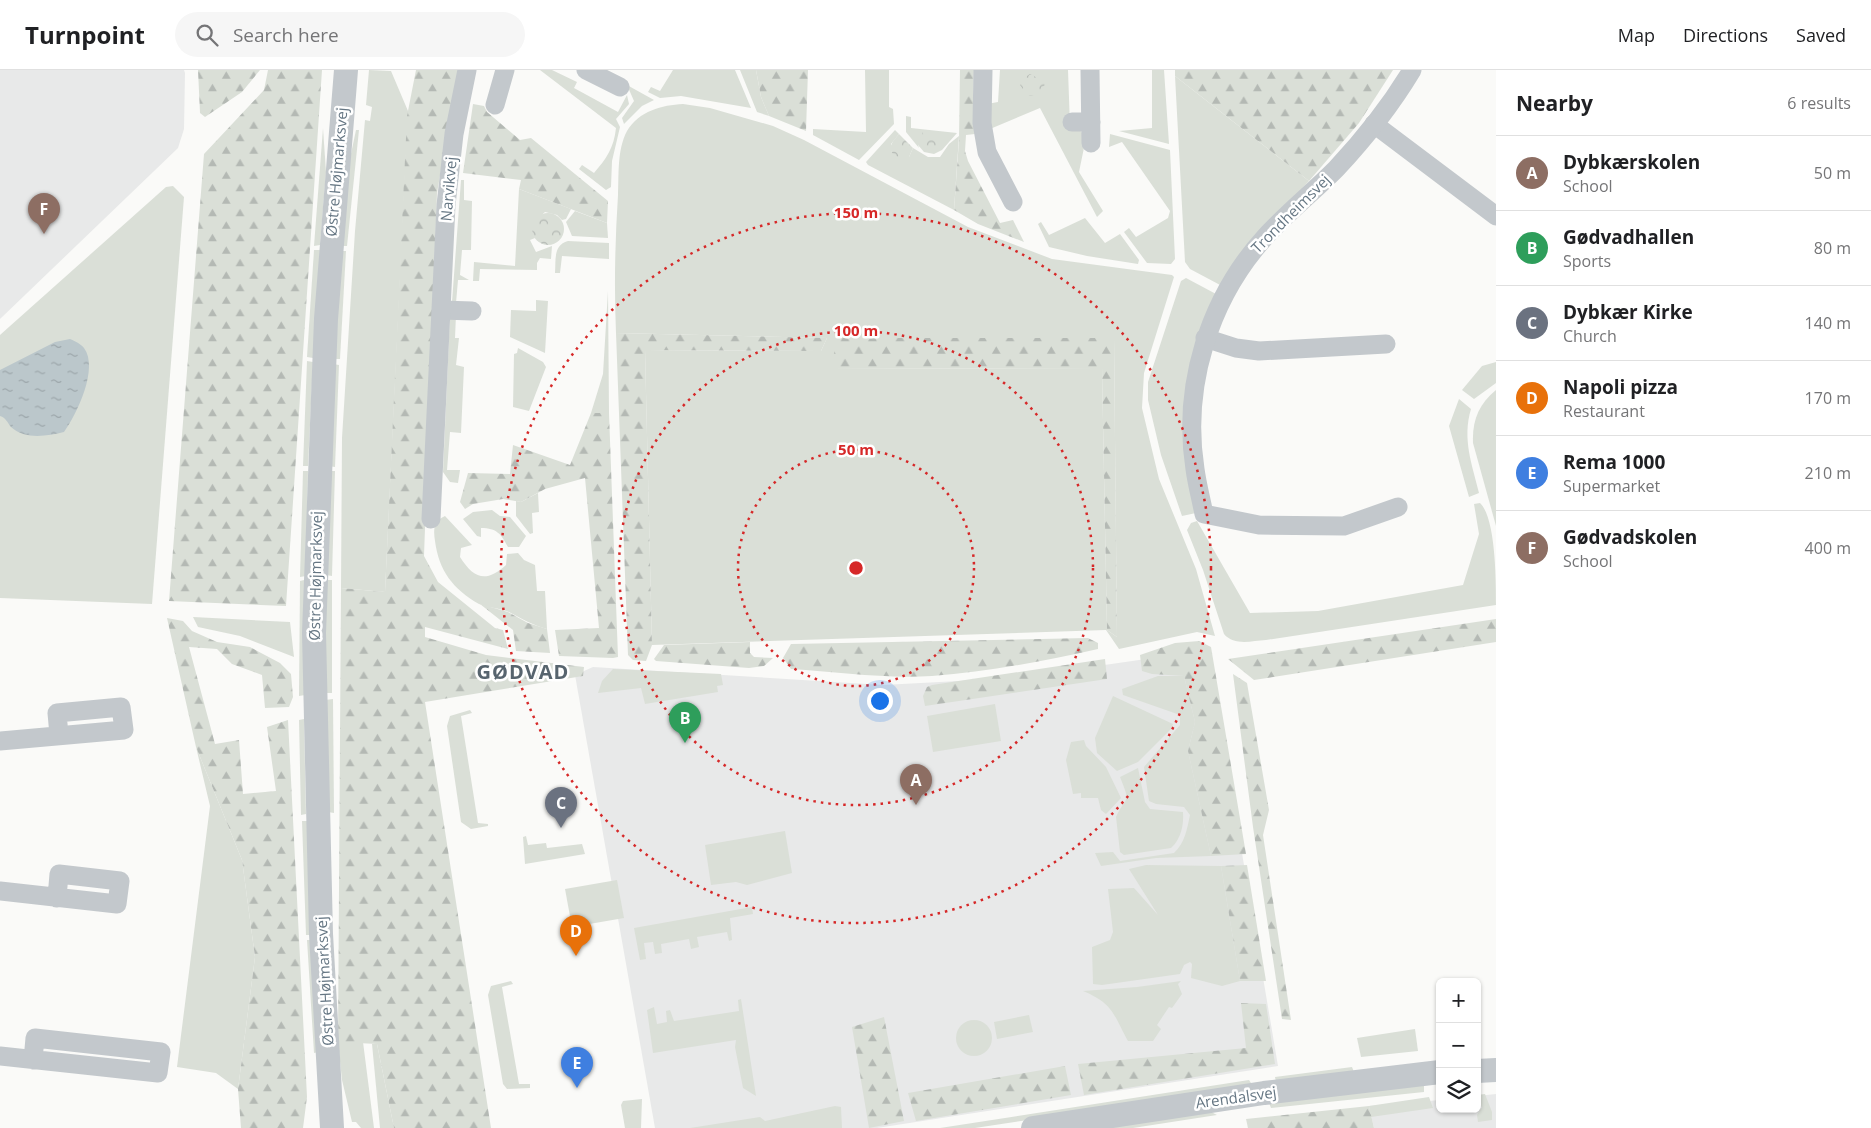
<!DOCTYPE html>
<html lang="en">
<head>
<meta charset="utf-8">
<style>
  :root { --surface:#fff; --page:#f6f6f6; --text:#202124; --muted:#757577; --line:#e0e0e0; --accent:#d93025 }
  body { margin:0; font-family:"Open Sans",sans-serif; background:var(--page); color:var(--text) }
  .controls { position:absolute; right:15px; bottom:15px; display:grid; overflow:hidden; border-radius:8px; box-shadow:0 1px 4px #0004 }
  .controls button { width:45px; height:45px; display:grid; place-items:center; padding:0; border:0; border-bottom:1px solid var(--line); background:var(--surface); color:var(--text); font:25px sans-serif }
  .you { position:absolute; left:879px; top:630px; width:18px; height:18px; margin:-12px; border:4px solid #fff; border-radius:50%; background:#1a73e8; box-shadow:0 0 0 8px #1a73e833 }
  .badge { display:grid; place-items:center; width:32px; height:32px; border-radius:50%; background:var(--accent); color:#fff; font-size:16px; font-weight:700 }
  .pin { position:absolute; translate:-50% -41px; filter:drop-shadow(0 1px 2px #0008) }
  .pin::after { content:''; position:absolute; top:26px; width:18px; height:15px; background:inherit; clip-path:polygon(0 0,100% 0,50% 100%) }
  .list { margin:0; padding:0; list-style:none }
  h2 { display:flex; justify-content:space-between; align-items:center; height:65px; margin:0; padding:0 20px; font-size:21px }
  h2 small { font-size:16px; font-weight:400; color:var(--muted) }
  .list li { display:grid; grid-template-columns:32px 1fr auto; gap:15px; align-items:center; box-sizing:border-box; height:75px; padding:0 20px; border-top:1px solid var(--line) }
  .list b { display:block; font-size:19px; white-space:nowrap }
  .list p { margin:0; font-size:16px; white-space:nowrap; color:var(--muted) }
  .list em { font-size:16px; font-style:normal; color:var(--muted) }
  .icon { flex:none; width:28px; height:28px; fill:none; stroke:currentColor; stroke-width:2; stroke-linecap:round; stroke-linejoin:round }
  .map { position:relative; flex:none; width:1496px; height:1058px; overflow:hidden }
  header { display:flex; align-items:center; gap:30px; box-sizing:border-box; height:70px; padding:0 25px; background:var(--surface); border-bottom:1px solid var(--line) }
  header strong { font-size:24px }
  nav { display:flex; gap:28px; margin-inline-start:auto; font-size:18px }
  .search { width:350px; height:45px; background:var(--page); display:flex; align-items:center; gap:12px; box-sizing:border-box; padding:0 18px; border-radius:28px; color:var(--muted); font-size:19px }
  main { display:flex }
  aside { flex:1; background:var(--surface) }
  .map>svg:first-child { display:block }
  .built { fill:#e8e9e9 }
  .grass { fill:#dadfd7; fill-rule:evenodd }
  .forest { fill:url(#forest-firs) }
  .park { fill:url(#park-crowns) }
  .water { fill:url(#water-ripples) }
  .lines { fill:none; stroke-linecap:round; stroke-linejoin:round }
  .minor { stroke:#c3c8cc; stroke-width:19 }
  .tertiary { stroke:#c3c8cc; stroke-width:24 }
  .ring { fill:none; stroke:#d62828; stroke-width:2.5; stroke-dasharray:2.5 5 }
  .labels { text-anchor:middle; stroke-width:5; stroke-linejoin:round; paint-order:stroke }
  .street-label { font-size:15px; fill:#657683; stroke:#fff }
  .district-label { font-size:20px; font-weight:bold; letter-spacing:1px; fill:#57646e; stroke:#fff }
  .centre { fill:#d62828; stroke:#fff; stroke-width:2.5 }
  .ring-label { font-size:15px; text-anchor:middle; font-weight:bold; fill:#d62828; stroke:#fff; stroke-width:5; stroke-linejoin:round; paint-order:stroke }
</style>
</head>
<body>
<header>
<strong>Turnpoint</strong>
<div class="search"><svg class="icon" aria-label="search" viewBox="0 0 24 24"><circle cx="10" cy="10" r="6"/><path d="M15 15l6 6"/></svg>Search here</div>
<nav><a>Map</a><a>Directions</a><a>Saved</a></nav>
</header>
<main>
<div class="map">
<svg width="1496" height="1058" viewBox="0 0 1496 1058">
  <defs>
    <pattern id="forest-firs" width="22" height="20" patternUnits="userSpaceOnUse" patternTransform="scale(1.25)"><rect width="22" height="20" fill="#dadfd7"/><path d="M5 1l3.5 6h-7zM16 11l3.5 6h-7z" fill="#b4b9b4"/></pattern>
    <pattern id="park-crowns" width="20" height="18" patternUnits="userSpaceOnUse" patternTransform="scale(1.25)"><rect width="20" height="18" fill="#dadfd7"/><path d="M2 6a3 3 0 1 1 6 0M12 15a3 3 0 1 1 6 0" fill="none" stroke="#b4b9b4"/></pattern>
    <pattern id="water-ripples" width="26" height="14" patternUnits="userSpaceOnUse" patternTransform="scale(1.25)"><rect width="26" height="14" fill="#bbc7cb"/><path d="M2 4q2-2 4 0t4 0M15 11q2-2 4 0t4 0" fill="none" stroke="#9ca6aa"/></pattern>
  </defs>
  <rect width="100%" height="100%" fill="#fafaf8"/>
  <!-- built -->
  <g class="built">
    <polygon points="0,0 184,0 185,3 184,59 178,78 0,249"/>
    <polygon points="1209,588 1278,996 877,1058 655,1058 575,605 593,597 883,615 1015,608 1146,589"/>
    <polygon points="1496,1024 1496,1058 1374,1058 1369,1036 1440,1030 1440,1039 1477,1039 1477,1026"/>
  </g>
  <!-- grass -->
  <g class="grass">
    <polygon points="369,0 391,1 408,41 385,522 341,518 342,368 355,161 365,50 370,51 372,37 366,35"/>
    <path d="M540,0H552L577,12L574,18L618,42L627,25L629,34L616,49L620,57L612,91L611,117L606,120L579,99L582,95L594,103C606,89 614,78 616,58Z"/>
    <polygon points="673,0 735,0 751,38 681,26 660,28 648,22 651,17 660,21"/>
    <polygon points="740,0 756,0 761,27 769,46 757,42"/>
    <polygon points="865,0 889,0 889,37 893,39 894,54 859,90 813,65 813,59 866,62"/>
    <polygon points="1000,0 1068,0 1070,56 1079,59 1086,68 1079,102 1103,141 1097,147 1040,38 990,59 987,34 998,32"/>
    <polygon points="1152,0 1164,0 1169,74 1119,61 1152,58"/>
    <polygon points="1175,6 1309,111 1246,179 1222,216 1190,199 1185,192"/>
    <polygon points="627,15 654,30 642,36 624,54 622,48 634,31"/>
    <path d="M683,34L710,38L773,56L804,70L968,157L1052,189L1172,205L1174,207L1144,303L1142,338L1159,409L1196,499L1215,566L1197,562L1119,579L1106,560L652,575L645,280L821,281L827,268L616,263C614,217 615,171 618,125C619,104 617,80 627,61C639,41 662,35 683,34ZM1114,268L1117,567L1107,560L1102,298L829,299Z"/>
    <polygon points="906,46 911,47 911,58 957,63 942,80 942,66 918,75 919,78 906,62"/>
    <polygon points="323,58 326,102 320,175 314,176"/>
    <polygon points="356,60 359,60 347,176 340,176 348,98"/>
    <polygon points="895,60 899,64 891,74 892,83 909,87 913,78 928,87 940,87 949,74 959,66 954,140 868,95 866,92"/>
    <polygon points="1110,64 1170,80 1175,189 1171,194 1147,193 1124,162 1129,158 1136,167 1168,148 1170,141 1122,72 1109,77"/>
    <polygon points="461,110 464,110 464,130 472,131 471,180 462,180 460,205 469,210 458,210 456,233 452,232"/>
    <polygon points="173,116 184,127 152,534 0,528 0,265 166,117"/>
    <polygon points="519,119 571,139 566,149 562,150 557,145 545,142 535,151 532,161 535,168 530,170 536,182 552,176 551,189 540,188 537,193 537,200 480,199 479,211 473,211 474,192 515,196"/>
    <polygon points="575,141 607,153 608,168 572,166 566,152"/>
    <polygon points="1085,148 1105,173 1120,164 1139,190 1138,194 1087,186 1049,177 1038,154 1041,152 1049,165"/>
    <path d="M568,171L609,173V189L562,186L560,203H555C556,190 553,175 568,171Z"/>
    <polygon points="314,180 320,180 313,288 307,287"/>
    <polygon points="341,181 346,181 340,289 333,289"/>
    <polygon points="1186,208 1216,224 1204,255 1196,443 1182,446 1161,385 1148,330 1148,312 1181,211"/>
    <polygon points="608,221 609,343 591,343 603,304"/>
    <polygon points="536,230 548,231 545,283 510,267 511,240 536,241"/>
    <polygon points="450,245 456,245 455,268 459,268 456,295 464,297 461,363 450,362 447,400 460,400 458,413 450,412 443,402"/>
    <polygon points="518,278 543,292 546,297 529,341 513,337 514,284 517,283"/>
    <polygon points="307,291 313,292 308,396 303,396"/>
    <polygon points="1496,292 1496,313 1474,329 1462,320 1482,296"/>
    <polygon points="333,294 339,295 335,397 328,396"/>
    <path d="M1496,320V456L1473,373C1472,350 1479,334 1496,320Z"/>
    <path d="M1459,329L1471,339C1462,369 1472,394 1479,423L1469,427L1449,356Z"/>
    <polygon points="303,401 308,401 306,506 300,507"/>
    <polygon points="329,401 335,401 332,506 326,505"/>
    <polygon points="538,423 539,442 532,443 533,463 530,464 516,446 516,431 521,432"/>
    <path d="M1480,433C1496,448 1496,512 1496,535L1266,570C1251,571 1234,576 1224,564L1203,500L1187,460L1191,453L1197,451L1250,543L1318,541L1463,515L1479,464L1474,434Z"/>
    <path d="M492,440L500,446L510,447L526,466L519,477H508C501,464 497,458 481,458V467L477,466L463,449L473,442Z"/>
    <path d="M445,446L472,475L461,478L460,487C474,509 486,513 506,495L507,484L518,483L524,490L535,495L537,521H545L547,559C533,555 522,549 509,542C500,538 488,538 479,534C453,519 439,501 435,471C433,459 434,451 445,446Z"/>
    <polygon points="304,510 305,625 299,626 300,511"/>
    <rect x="326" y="510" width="6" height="113"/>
    <polygon points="193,547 290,552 294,587 240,566 198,557"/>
    <polygon points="613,599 721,604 723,615 717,616 718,622 645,634 641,618 598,623 602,611"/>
    <path d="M1158,606H1184L1195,652L1188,681L1211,786L1156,788L1101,796L1095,783L1113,782L1120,791L1174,783C1185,773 1187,759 1190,745L1184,737L1156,734L1149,731L1144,697L1180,655V645L1123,625L1122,619Z"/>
    <polygon points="1113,626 1173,654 1171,659 1138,692 1117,701 1097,683 1095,668"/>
    <polygon points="333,629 334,743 328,742 325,630"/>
    <polygon points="995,634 1001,671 933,682 927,646"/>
    <polygon points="470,640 472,643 461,646 478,753 488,754 488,756 471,759 461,752 447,656 450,646"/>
    <polygon points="304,649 306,744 301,745 299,650"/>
    <polygon points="1084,670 1086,676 1106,697 1121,728 1106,744 1101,740 1098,728 1081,728 1081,723 1073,724 1066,690 1071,672"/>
    <polygon points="196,677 242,790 255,887 238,1019 216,1003 177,997 210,736"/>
    <path d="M1138,698L1145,732L1150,739L1183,742C1184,755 1181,769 1171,778L1124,785L1120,782L1116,747C1127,724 1131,735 1120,707Z"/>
    <polygon points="302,751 307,751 311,865 306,865"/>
    <polygon points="785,761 792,803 747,815 736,812 711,815 705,775"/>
    <polygon points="526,766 528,775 546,773 547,778 582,774 585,784 525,794 523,767"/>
    <polygon points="1146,795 1221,796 1240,911 1222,916 1191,908 1192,894 1190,892 1184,895 1180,904 1102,915 1093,914 1092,877 1110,870 1113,862 1108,819 1134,818 1158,845 1129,799"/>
    <polygon points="617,810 624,848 572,857 565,819"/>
    <polygon points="752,837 753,844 730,848 732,870 729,871 727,862 697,867 699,877 691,879 689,869 661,874 662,883 655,884 653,872 644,873 646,889 640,890 634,858"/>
    <polygon points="307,870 311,870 319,982 314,983"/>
    <polygon points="511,911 513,914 502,917 519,1014 530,1014 530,1018 507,1019 503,1014 488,925 491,916"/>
    <path d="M1181,911L1178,914L1182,924L1172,938L1169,937L1157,955L1161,959L1153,971H1128C1113,944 1114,934 1083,921L1137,917Z"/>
    <polygon points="741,929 756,1026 743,1018 735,977 736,970 653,983 647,940 654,937 657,954 667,952 666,941 670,940 674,951 739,941 738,930"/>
    <polygon points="1029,945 1033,962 997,969 994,952"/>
    <circle cx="974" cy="968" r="18"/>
    <polygon points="1415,959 1418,981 1361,987 1357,968"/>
    <polygon points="338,972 363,972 374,1058 361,1058 356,1052 352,1052 342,1010"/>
    <polygon points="372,974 377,974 394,1058 380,1058"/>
    <polygon points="1352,997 1354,1002 1276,1012 1275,1007"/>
    <polygon points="1249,1010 1253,1016 975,1058 940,1058"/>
    <polygon points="1424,1015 1424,1022 1271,1038 1269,1033"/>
    <polygon points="1485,1024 1492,1042 1492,1050 1478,1052 1477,1045 1482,1037 1477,1034 1477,1025"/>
    <polygon points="1429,1027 1433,1038 1371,1047 1369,1036"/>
    <polygon points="642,1029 641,1058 625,1058 621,1035 623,1031"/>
    <polygon points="835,1036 841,1037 842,1058 690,1058 760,1047 765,1051"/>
    <polygon points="1211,1042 1217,1045 1133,1058 1104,1058"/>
  </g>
  <!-- forest -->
  <g class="forest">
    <polygon points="198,0 260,0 242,22 205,47 200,43"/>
    <polygon points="268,0 322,0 286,536 169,531 204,84 264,20"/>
    <polygon points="416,0 458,0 437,123 424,486 438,512 495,558 503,560 508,579 425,557 425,567 486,585 584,597 583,606 425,632 491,1058 394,1058 377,974 338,972 341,518 385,522 407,46"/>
    <polygon points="756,0 808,0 806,61 769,46 761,27"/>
    <polygon points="960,0 974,0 973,30 975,64 966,65 965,81 968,91 1000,153 1013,150 1024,172 978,154 954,140 959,70"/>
    <polygon points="1175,0 1393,0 1359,53 1309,111 1175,6"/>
    <polygon points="473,34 484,36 487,42 520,70 531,68 608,131 607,153 519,119 521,110 463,103"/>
    <polygon points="616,263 827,268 821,281 645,280 652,575 646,591 633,590 628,585"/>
    <polygon points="839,268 1114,268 1117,567 1107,560 1102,298 829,299"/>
    <polygon points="591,343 609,343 618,587 613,588 559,586 555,560 599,558 585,408 545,419 521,432 503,429 473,434 465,439 460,432 468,403 510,404 513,375 570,395"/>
    <polygon points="480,534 508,542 528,553 547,559 550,583 516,581 513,560"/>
    <polygon points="167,548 183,551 192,561 217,572 250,577 280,593 291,604 293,627 289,637 265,638 262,605 232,594 217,579 189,577 215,674 239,670 243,724 276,721 267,657 288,650 307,1027 303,1058 241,1058 238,1019 255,887 242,790 196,677"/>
    <polygon points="1496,549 1496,572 1254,610 1228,589"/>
    <path d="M1088,568L1098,573V579C1044,591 988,602 932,606C886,609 838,602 791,599L783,588L791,574Z"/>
    <polygon points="1199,571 1211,577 1246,784 1211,786 1188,681 1195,652 1184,606 1152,604 1142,601 1140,585 1175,573"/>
    <polygon points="750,572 750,583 754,587 773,588 764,596 749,598 656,591 654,589 664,575"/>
    <polygon points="1105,589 1107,609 925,636 923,626 927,617 932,615"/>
    <polygon points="1233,604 1247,613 1269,740 1263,765 1291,950 1282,949 1253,757"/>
    <polygon points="1247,795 1266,911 1240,911 1221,796"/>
    <polygon points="1241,933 1266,934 1275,994 1084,1025 1078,994 1246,978"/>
    <polygon points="884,947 904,1051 869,1058 852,957"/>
    <polygon points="1065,996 1071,1025 916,1051 908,1023"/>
    <polygon points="1369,1036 1374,1058 1248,1058 1246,1049"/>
  </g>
  <!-- park -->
  <g class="park">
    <polygon points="1030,4 1045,12 1043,22 1047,25 1043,30 1036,25 1028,26 1020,15 1022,9"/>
    <polygon points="923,62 942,66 942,80 934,84 924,82 918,75"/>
    <path d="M899,64L913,78L909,87L904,89L895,86C886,78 893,71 899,64Z"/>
    <circle cx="548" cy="159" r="16"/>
  </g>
  <!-- water -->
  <path class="water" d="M70,269C75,271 81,274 84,278C99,298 77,344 64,362C47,366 25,370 11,357C7,352 6,348 0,346V300L55,272Z"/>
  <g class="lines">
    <!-- minor -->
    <g class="minor">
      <polyline points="586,0 620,17"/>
      <polyline points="983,0 982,53 987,82 1013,132"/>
      <polyline points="1090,0 1091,73"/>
      <polyline points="495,35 505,0"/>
      <polyline points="1072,52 1091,52"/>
      <polyline points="1374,54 1496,146"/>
      <polyline points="442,240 472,241"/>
      <polyline points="1205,268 1236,278 1259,281 1386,274"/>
      <path d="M1398,437L1344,456L1259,455L1204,444C1201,429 1197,414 1195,399C1182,316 1209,229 1265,167C1287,143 1313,122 1336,99C1364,69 1391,35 1412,0"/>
      <polyline points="431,449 446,135 454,64 467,0"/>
      <polyline points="0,671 124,660 121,637 57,643 59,665"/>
      <polyline points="0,821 117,834 120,811 59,804 57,828"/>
      <path d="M0,986C53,992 106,997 158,1003L161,982L35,968L33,990"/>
    </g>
    <!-- tertiary -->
    <g class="tertiary">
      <polyline points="1477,1001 1496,1000"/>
      <polyline points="332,1058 321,864 314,563 326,249 346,0"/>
      <polyline points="1033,1058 1264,1023 1440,1002"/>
    </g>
  </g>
  <!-- distance rings -->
  <g class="ring">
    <circle cx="856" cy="498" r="118"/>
    <circle cx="856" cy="498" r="237"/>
    <circle cx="856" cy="498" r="355"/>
  </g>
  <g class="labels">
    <!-- street labels -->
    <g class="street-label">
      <text transform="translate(337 102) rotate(-85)" y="5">Østre Højmarksvej</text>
      <text transform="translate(449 119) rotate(-85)" y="5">Narvikvej</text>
      <text transform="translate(1291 144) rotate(-45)" y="5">Trondheimsvej</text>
      <text transform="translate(316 506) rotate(-89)" y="5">Østre Højmarksvej</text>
      <text transform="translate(325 911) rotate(-93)" y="5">Østre Højmarksvej</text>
      <text transform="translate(1236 1028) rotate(-8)" y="5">Arendalsvej</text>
    </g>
    <!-- district labels -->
    <g class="district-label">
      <text x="523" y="609">GØDVAD</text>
    </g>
  </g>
  <circle cx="856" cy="498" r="8" class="centre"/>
  <g class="ring-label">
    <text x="856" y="148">150 m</text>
    <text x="856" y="266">100 m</text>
    <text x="856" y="385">50 m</text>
  </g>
</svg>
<div class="controls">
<button>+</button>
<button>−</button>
<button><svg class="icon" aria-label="layers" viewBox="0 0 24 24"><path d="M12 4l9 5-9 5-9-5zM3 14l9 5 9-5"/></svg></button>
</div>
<div class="you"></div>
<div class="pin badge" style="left:916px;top:735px;background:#8d6e63">A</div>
<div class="pin badge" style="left:685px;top:673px;background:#2e9e5b">B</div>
<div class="pin badge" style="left:561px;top:758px;background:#6b7280">C</div>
<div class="pin badge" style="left:576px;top:886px;background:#e8710a">D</div>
<div class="pin badge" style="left:577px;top:1018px;background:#3f7fe0">E</div>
<div class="pin badge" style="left:44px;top:164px;background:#8d6e63">F</div>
</div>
<aside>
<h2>Nearby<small>6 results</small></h2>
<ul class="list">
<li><span class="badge" style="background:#8d6e63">A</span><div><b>Dybkærskolen</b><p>School</p></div><em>50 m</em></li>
<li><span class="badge" style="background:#2e9e5b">B</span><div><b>Gødvadhallen</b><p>Sports</p></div><em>80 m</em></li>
<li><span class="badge" style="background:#6b7280">C</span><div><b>Dybkær Kirke</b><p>Church</p></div><em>140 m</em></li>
<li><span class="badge" style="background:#e8710a">D</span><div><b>Napoli pizza</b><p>Restaurant</p></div><em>170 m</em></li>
<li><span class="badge" style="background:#3f7fe0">E</span><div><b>Rema 1000</b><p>Supermarket</p></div><em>210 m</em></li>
<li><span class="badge" style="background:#8d6e63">F</span><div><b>Gødvadskolen</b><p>School</p></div><em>400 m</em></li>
</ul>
</aside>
</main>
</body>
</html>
